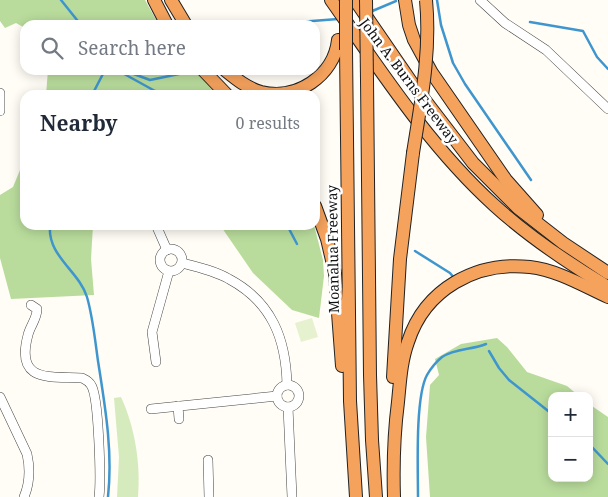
<!DOCTYPE html>
<html lang="en">
<head>
<meta charset="utf-8">
<style>
  :root { --surface:#fff; --page:#f6f6f7; --text:#1f2937; --muted:#747a83; --line:#e0e1e3 }
  body { margin:0; font-family:"Noto Serif",serif; background:var(--page); color:var(--text) }
  .controls { position:absolute; right:15px; bottom:15px; display:grid; overflow:hidden; border-radius:10px; box-shadow:0 2px 12px #0003 }
  .controls button { width:45px; height:45px; display:grid; place-items:center; padding:0; border:0; border-bottom:1px solid var(--line); background:var(--surface); color:var(--text); font:25px sans-serif }
  .list { margin:0; padding:0; list-style:none }
  h2 { display:flex; justify-content:space-between; align-items:center; height:65px; margin:0; padding:0 20px; font-size:21px }
  h2 small { font-size:16px; font-weight:400; color:var(--muted) }
  .icon { flex:none; width:28px; height:28px; fill:none; stroke:currentColor; stroke-width:2; stroke-linecap:round; stroke-linejoin:round }
  .map { position:relative; flex:none; width:608px; height:497px; overflow:hidden }
  .search { position:absolute; background:var(--surface); box-shadow:0 2px 12px #0003; left:20px; top:20px; width:300px; height:55px; display:flex; align-items:center; gap:12px; box-sizing:border-box; padding:0 18px; border-radius:15px; color:var(--muted); font-size:19px }
  .panel { position:absolute; background:var(--surface); box-shadow:0 2px 12px #0003; left:20px; top:90px; width:300px; height:140px; border-radius:15px }
  .map>svg:first-child { display:block }
  .green { fill:#d5ebbd }
  .forest { fill:#b9dc9c }
  .pitch { fill:#e6f2cf }
  .lines { fill:none; stroke-linecap:round; stroke-linejoin:round }
  .stream { stroke:#3f96cf; stroke-width:2.5 }
  .minor-casing { stroke:#444; stroke-width:10 }
  .highway-casing { stroke:#222; stroke-width:14 }
  .minor { stroke:#fff; stroke-width:9 }
  .highway { stroke:#f5a25d; stroke-width:12 }
  .highway-bridge-casing { stroke:#222; stroke-width:14; stroke-linecap:butt }
  .highway-bridge { stroke:#f5a25d; stroke-width:12 }
  .labels { text-anchor:middle; stroke-width:5; stroke-linejoin:round; paint-order:stroke }
  .street-label { font-size:14px; fill:#111; stroke:#fff }
</style>
</head>
<body>
<div class="map">
<svg width="608" height="497" viewBox="0 0 608 497">
  <rect width="100%" height="100%" fill="#fffdf5"/>
  <!-- green -->
  <path class="green" d="M121,397C135,427 141,465 138,497H117L119,457L114,398Z"/>
  <!-- forest -->
  <g class="forest">
    <polygon points="0,0 145,0 159,25 25,25 25,28 16,23 5,28 0,21"/>
    <polygon points="48,70 194,70 217,95 46,95"/>
    <polygon points="25,158 25,225 93,225 91,259 94,295 11,299 0,258 0,195 13,187"/>
    <polygon points="220,225 314,225 323,260 324,276 319,318 292,310 253,273"/>
    <polygon points="497,338 507,347 527,372 567,386 579,396 552,396 552,478 589,478 589,404 608,417 608,497 430,497 426,437 430,385 439,375 435,359 461,344"/>
  </g>
  <!-- pitch -->
  <polygon class="pitch" points="312,318 318,337 301,342 295,323"/>
  <g class="lines">
    <!-- stream -->
    <g class="stream">
      <polyline points="61,0 81,25"/>
      <polyline points="437,0 441,25 453,63 465,84 531,180"/>
      <polyline points="370,12 396,1"/>
      <polyline points="530,22 583,31 597,57 608,69"/>
      <polyline points="280,25 286,23 338,19"/>
      <polyline points="117,70 155,91 169,95"/>
      <polyline points="123,70 150,80 179,74 187,70"/>
      <polyline points="92,95 105,70"/>
      <path d="M50,225C47,256 79,271 87,297C93,318 95,340 98,361C105,406 113,451 108,497"/>
      <polyline points="287,225 297,244"/>
      <polyline points="415,251 450,273 455,279"/>
      <polyline points="489,351 499,368 509,380 552,414"/>
      <polyline points="589,444 608,464"/>
      <path d="M418,497C418,469 415,397 427,375C431,368 436,362 442,357C455,348 472,350 486,344"/>
    </g>
    <!-- minor casing -->
    <g class="minor-casing">
      <g id="minor">
        <polyline points="480,0 505,23 546,50 608,109"/>
        <polyline points="0,93 0,111"/>
        <polyline points="156,225 167,250"/>
        <circle cx="171" cy="260" r="11"/>
        <path d="M182,263C198,267 215,271 229,279C272,302 286,339 287,385"/>
        <path d="M31,305L37,309C37,319 30,326 28,335C15,383 49,376 82,378C86,380 89,381 91,385C99,396 101,481 99,497"/>
        <polyline points="156,362 152,332 169,271"/>
        <circle cx="288" cy="396" r="11"/>
        <path d="M0,397L27,454C30,468 30,483 24,497"/>
        <polyline points="178,406 179,419"/>
        <polyline points="288,407 292,497"/>
        <polyline points="151,409 277,396"/>
        <polyline points="208,460 209,497"/>
      </g>
    </g>
    <!-- highway casing -->
    <g class="highway-casing">
      <g id="highway">
        <polyline points="154,0 167,25"/>
        <polyline points="171,0 186,25"/>
        <path d="M331,0C381,71 429,146 494,205C529,237 568,263 608,287"/>
        <polyline points="355,0 414,86 473,163 518,208 563,243 608,273"/>
        <polyline points="405,0 409,25 414,40 432,73 506,180 537,215"/>
        <polyline points="346,50 350,401 356,497"/>
        <polyline points="203,70 227,95"/>
        <path d="M225,70C236,79 247,88 261,92C296,101 334,76 338,40"/>
        <polyline points="367,80 370,375 372,440 376,497"/>
        <polyline points="315,206 327,239 335,273 342,366"/>
        <polyline points="393,377 400,259 413,153"/>
        <path d="M394,497C393,465 394,433 398,402C400,382 401,361 408,342C425,289 476,261 530,267C557,270 584,286 608,297"/>
      </g>
    </g>
    <!-- minor -->
    <use href="#minor" class="minor"/>
    <!-- highway -->
    <use href="#highway" class="highway"/>
    <!-- highway-bridge casing -->
    <g class="highway-bridge-casing">
      <g id="highway-bridge">
        <polyline points="346,0 346,50"/>
        <polyline points="366,0 367,80"/>
        <path d="M413,153C421,102 431,52 426,0"/>
      </g>
    </g>
    <!-- highway-bridge -->
    <use href="#highway-bridge" class="highway-bridge"/>
  </g>
  <g class="labels">
    <!-- street labels -->
    <g class="street-label">
      <text transform="translate(409 81) rotate(53)" y="5">John A. Burns Freeway</text>
      <text transform="translate(333 249) rotate(-91)" y="5">Moanalua Freeway</text>
    </g>
  </g>
</svg>
<div class="controls">
<button>+</button>
<button>−</button>
</div>
<div class="search"><svg class="icon" aria-label="search" viewBox="0 0 24 24"><circle cx="10" cy="10" r="6"/><path d="M15 15l6 6"/></svg>Search here</div>
<section class="panel">
<h2>Nearby<small>0 results</small></h2>
<ul class="list">
</ul>
</section>
</div>
</body>
</html>
